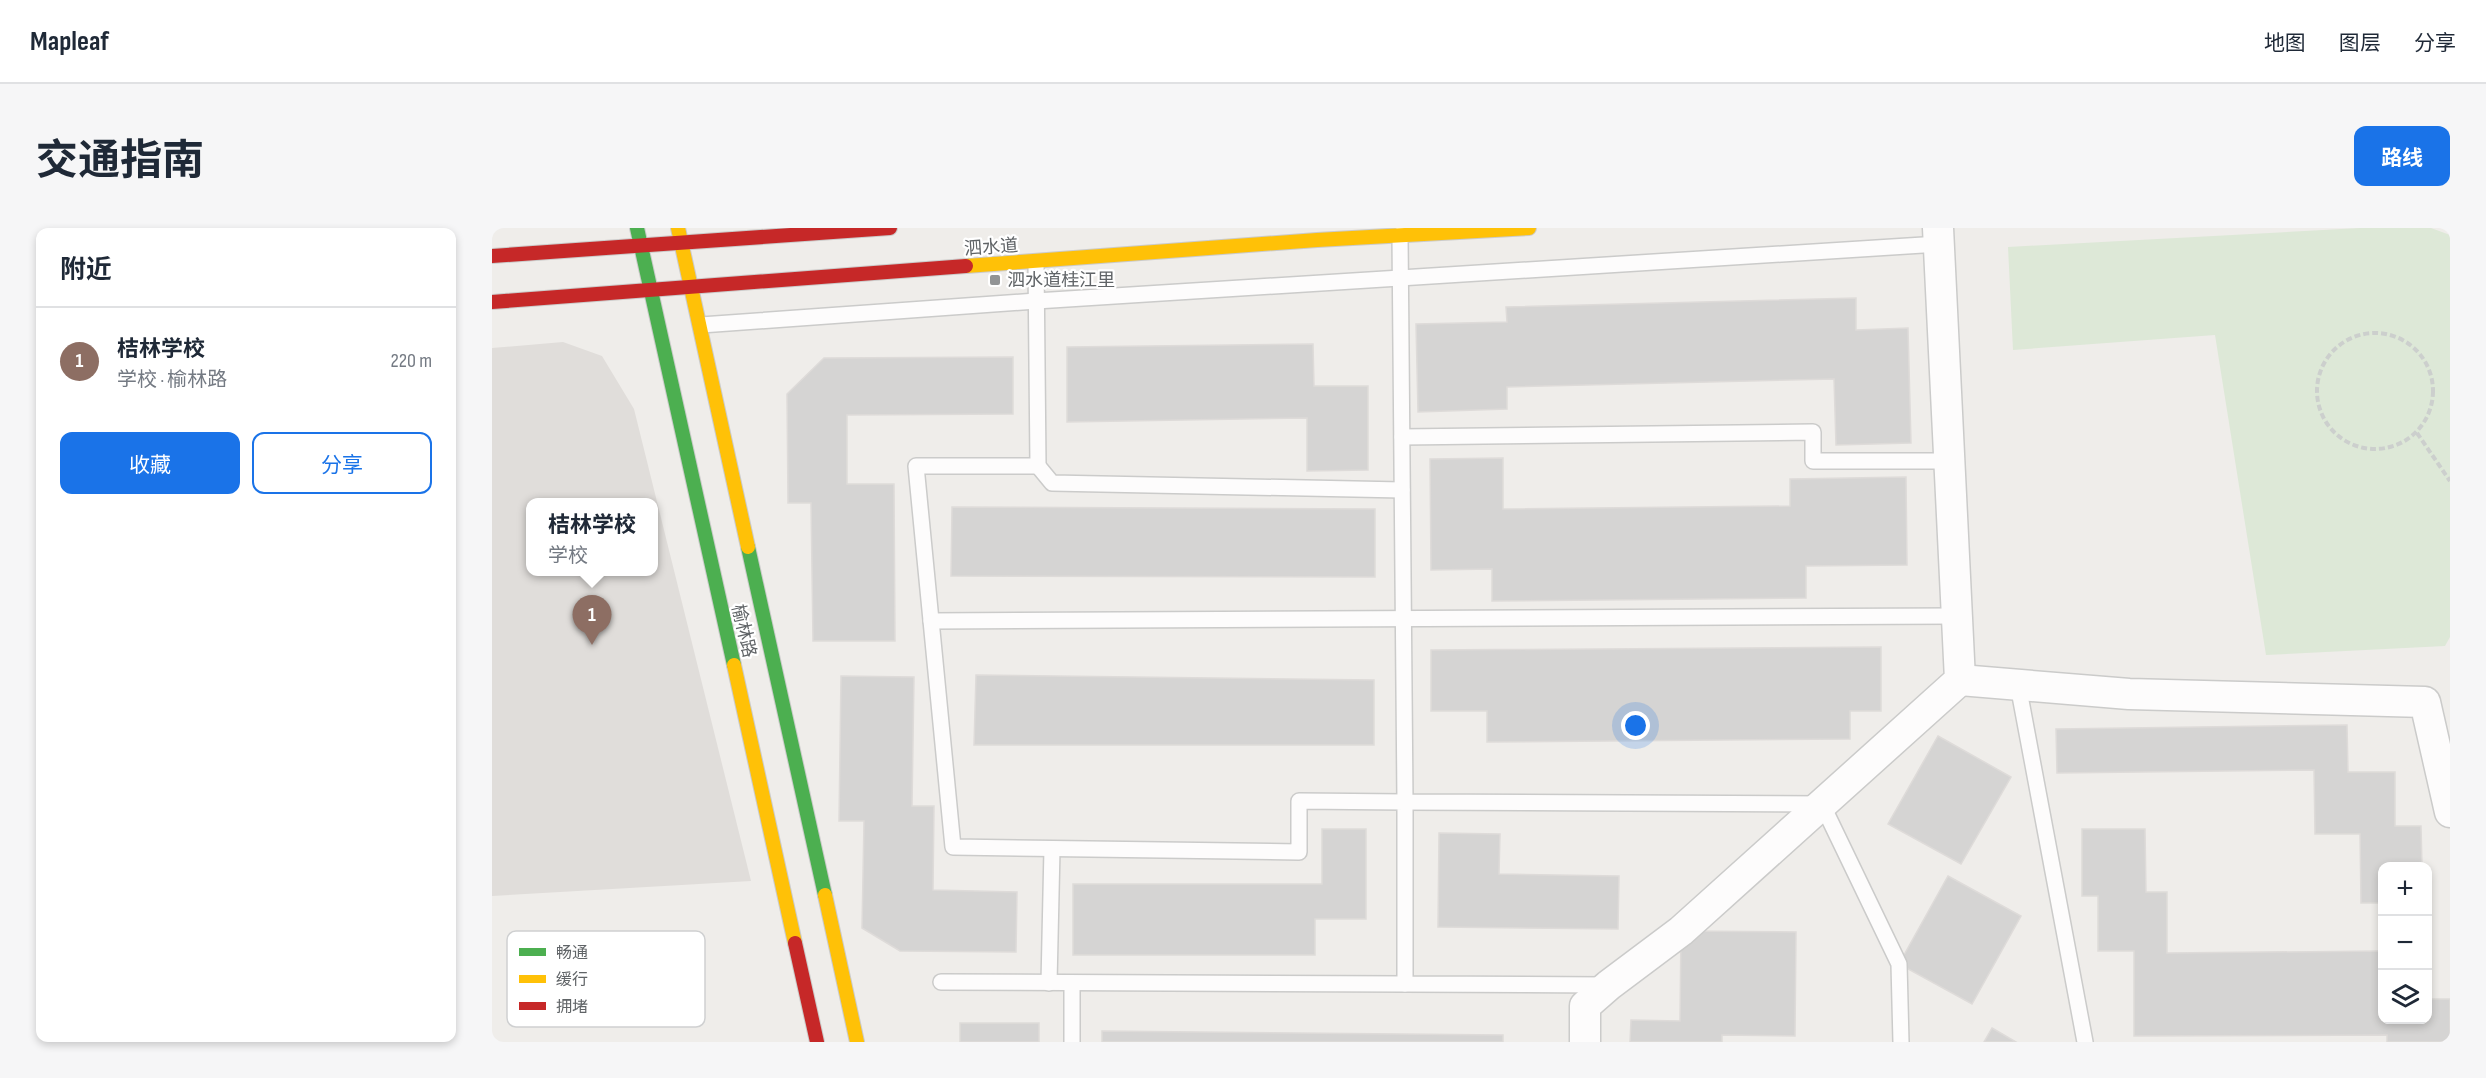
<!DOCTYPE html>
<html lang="zh">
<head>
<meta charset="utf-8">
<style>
  :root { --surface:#fff; --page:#f6f6f7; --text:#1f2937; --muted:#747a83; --line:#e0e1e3; --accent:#1a73e8 }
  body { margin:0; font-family:"Sofia Sans Condensed","Noto Sans SC",sans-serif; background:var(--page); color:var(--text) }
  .controls { position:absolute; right:18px; bottom:18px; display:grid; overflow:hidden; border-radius:12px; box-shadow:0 3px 9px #0003 }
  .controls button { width:54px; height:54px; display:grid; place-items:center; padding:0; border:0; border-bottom:2px solid var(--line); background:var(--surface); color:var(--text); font:30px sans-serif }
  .you { position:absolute; left:1144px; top:498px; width:21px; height:21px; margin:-15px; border:4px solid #fff; border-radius:50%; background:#1a73e8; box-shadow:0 0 0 9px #1a73e833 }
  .badge { display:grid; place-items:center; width:39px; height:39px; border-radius:50%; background:var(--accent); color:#fff; font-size:20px; font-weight:700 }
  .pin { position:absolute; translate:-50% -50px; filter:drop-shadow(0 2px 3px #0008) }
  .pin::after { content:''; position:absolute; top:32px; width:21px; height:18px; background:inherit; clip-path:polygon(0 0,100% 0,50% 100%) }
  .popup { position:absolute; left:34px; top:270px; width:132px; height:78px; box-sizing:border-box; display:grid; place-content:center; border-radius:12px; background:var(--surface); filter:drop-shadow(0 2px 4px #0005); font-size:20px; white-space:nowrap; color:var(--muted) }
  .popup b { font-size:22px; color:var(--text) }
  .popup::after { content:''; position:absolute; left:50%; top:100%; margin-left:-12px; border:12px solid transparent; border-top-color:var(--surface) }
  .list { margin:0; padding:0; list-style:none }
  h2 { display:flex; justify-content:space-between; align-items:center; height:78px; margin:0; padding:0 24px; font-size:26px }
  h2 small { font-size:20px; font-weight:400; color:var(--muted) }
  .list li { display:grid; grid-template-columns:39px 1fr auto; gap:18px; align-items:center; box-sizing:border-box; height:108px; padding:0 24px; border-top:2px solid var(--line) }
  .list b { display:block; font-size:22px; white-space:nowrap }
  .list p { margin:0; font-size:20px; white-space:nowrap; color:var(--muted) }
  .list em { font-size:20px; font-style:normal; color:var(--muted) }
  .actions { display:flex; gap:12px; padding:18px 24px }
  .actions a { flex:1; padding:14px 0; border:2px solid var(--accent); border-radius:12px; text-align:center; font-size:21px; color:var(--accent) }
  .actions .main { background:var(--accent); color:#fff }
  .icon { flex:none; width:33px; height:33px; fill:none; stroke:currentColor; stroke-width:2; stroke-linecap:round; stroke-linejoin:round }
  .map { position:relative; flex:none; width:1958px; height:814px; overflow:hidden; border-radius:12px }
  header { display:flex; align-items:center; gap:36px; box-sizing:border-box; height:84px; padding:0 30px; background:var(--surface); border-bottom:2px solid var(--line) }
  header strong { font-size:28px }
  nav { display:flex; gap:33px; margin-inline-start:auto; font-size:21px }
  .intro { display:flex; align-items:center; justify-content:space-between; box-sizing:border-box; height:144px; padding:0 36px }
  h1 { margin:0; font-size:42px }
  .button { padding:15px 27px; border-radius:12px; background:var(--accent); color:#fff; font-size:21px; font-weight:700 }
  main { display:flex; gap:36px; padding:0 36px }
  aside { flex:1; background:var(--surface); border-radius:12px; box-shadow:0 3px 9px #0003 }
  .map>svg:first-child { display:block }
  .education { fill:#e0ddda; fill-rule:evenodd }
  .green { fill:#dde8d7 }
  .building { fill:#d5d4d3; stroke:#dedbd9; stroke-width:1.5 }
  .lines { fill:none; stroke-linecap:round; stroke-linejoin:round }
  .lane-casing { stroke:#cbcbca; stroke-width:18 }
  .street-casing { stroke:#cbcbca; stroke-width:33 }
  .fast-casing { stroke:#cbcbca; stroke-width:16 }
  .slow-casing { stroke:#cbcbca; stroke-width:16 }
  .jam-casing { stroke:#cbcbca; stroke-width:16 }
  .path { stroke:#cccfcd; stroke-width:4; stroke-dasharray:6 3; stroke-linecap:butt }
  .lane { stroke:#fdfcfc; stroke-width:15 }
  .street { stroke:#fdfcfc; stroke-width:30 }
  .fast { stroke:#4caf50; stroke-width:14 }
  .slow { stroke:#ffc107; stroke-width:14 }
  .jam { stroke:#c62828; stroke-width:14 }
  .poi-dot { fill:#929495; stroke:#fff; stroke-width:2 }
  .labels { text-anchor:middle; stroke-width:4.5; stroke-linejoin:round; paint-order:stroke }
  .street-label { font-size:18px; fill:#606467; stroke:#fff }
  .poi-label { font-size:18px; fill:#606467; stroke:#fff; text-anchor:start }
  .key { fill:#fff; stroke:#cfd0d1; stroke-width:1.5 }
  .key-label { font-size:16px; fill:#606467 }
</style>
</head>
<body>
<header>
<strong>Mapleaf</strong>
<nav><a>地图</a><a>图层</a><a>分享</a></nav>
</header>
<div class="intro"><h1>交通指南</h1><a class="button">路线</a></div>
<main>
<aside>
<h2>附近<small></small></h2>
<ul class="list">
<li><span class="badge" style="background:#8d6e63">1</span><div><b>桔林学校</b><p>学校 · 榆林路</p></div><em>220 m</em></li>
</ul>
<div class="actions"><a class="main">收藏</a><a>分享</a></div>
</aside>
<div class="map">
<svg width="1958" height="814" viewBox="0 0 1958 814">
  <rect width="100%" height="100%" fill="#efedea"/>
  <!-- education -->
  <path class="education" d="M71,114L110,128L142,181L259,653L0,668V120ZM39,274H162V344H39Z"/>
  <!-- green -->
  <polygon class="green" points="1868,0 1939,0 1958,7 1958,409 1953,418 1774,427 1723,107 1521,122 1516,19"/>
  <!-- building -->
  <g class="building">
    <polygon points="1364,70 1364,102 1416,100 1419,215 1344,217 1342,151 1015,159 1015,181 926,184 924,96 1015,94 1014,79"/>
    <polygon points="821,116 822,158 876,158 876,242 815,243 815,190 575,194 575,119"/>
    <polygon points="521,129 521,186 355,187 355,256 402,256 403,413 321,413 319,275 296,275 295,166 332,130"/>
    <polygon points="1011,230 1011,281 1298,278 1298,251 1414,249 1415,337 1314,338 1314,370 1000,373 1000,341 939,342 938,231"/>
    <polygon points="460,279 883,281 883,349 459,348"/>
    <polygon points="1389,419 1389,483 1358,483 1358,511 995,514 995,483 939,483 939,422"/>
    <polygon points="484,447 882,452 882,517 482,517"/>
    <polygon points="349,448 422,449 420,578 442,578 441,662 525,664 524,724 408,723 370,700 372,593 347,593"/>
    <polygon points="1855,497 1856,544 1903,544 1903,598 1929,598 1930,638 1890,638 1890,675 1869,675 1868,606 1823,606 1822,542 1565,545 1564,501"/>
    <polygon points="1446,508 1519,549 1469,636 1396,596"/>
    <polygon points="830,601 874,601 874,691 823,691 823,727 581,727 581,656 830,656"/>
    <polygon points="1590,601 1653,601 1654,664 1675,664 1675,725 1890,723 1890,792 1936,792 1936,723 1938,723 1938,771 1958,771 1958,814 1895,814 1895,807 1642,808 1642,723 1606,723 1606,668 1590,668"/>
    <polygon points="947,605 1008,606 1007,646 1127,648 1126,701 946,699"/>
    <polygon points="1456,648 1529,688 1480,776 1407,736"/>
    <polygon points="1189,703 1304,704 1303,808 1230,807 1230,814 1138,814 1139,792 1188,793"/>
    <rect x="468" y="795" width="79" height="19"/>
    <polygon points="1500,800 1524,814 1492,814"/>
    <polygon points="610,803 1011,807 1011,814 610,814"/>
  </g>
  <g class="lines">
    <!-- lane casing -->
    <g class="lane-casing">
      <g id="lane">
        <polyline points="908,7 913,574 1330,576 1407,736 1409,814"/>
        <polyline points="544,34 546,238 424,238 461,619 807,624 807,573 913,574 913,756 1112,757"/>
        <polyline points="209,97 544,73 1447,16"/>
        <polyline points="910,209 1321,204 1321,233 1457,233"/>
        <polyline points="546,238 560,255 910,262"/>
        <polyline points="439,393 1464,388"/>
        <polyline points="1526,457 1593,814"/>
        <polyline points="449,754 913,756"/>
        <polyline points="557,755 560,621"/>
        <polyline points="580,814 580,755"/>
      </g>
    </g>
    <!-- street casing -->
    <g class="street-casing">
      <g id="street">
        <polyline points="1468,452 1637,466 1933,474 1958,584"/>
        <polyline points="1093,814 1093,778 1117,757 1189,703 1468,452 1446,0"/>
      </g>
    </g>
    <!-- fast casing -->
    <g class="fast-casing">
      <g id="fast">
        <polyline points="145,0 242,437"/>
        <polyline points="256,319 333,667"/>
      </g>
    </g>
    <!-- slow casing -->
    <g class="slow-casing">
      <g id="slow">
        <polyline points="186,0 256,319"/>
        <polyline points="474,38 825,12 1037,0"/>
        <polyline points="242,437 303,715"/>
        <polyline points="333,667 365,814"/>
      </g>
    </g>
    <!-- jam casing -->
    <g class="jam-casing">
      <g id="jam">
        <polyline points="0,28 398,0"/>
        <polyline points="0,74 474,38"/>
        <polyline points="303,715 325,814"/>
      </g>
    </g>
    <!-- path -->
    <g class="path">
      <circle cx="1883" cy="163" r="58"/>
      <polyline points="1925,205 1958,253"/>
    </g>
    <!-- lane -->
    <use href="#lane" class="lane"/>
    <!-- street -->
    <use href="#street" class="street"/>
    <!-- fast -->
    <use href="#fast" class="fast"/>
    <!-- slow -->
    <use href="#slow" class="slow"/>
    <!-- jam -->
    <use href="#jam" class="jam"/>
  </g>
  <!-- markers -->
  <rect class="poi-dot" x="497" y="46" width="12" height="12" rx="3"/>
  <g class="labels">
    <!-- street labels -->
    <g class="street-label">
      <text transform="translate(499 19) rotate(-4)" y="6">泗水道</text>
      <text transform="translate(252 403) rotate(77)" y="6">榆林路</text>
    </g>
    <!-- poi labels -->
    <g class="poi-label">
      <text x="515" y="58">泗水道桂江里</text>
    </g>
  </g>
  <!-- legend -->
  <rect x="15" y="703" width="198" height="96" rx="9" class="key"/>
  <rect x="27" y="720" width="27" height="8" fill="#4caf50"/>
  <rect x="27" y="747" width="27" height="8" fill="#ffc107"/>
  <rect x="27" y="774" width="27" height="8" fill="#c62828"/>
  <g class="key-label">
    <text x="64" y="730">畅通</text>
    <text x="64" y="757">缓行</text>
    <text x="64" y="784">拥堵</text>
  </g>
</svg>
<div class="controls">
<button>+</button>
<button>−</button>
<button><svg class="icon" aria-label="layers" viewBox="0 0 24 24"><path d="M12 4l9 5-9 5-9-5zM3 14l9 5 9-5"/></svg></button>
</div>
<div class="you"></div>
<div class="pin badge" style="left:100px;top:417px;background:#8d6e63">1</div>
<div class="popup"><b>桔林学校</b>学校</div>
</div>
</main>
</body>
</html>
